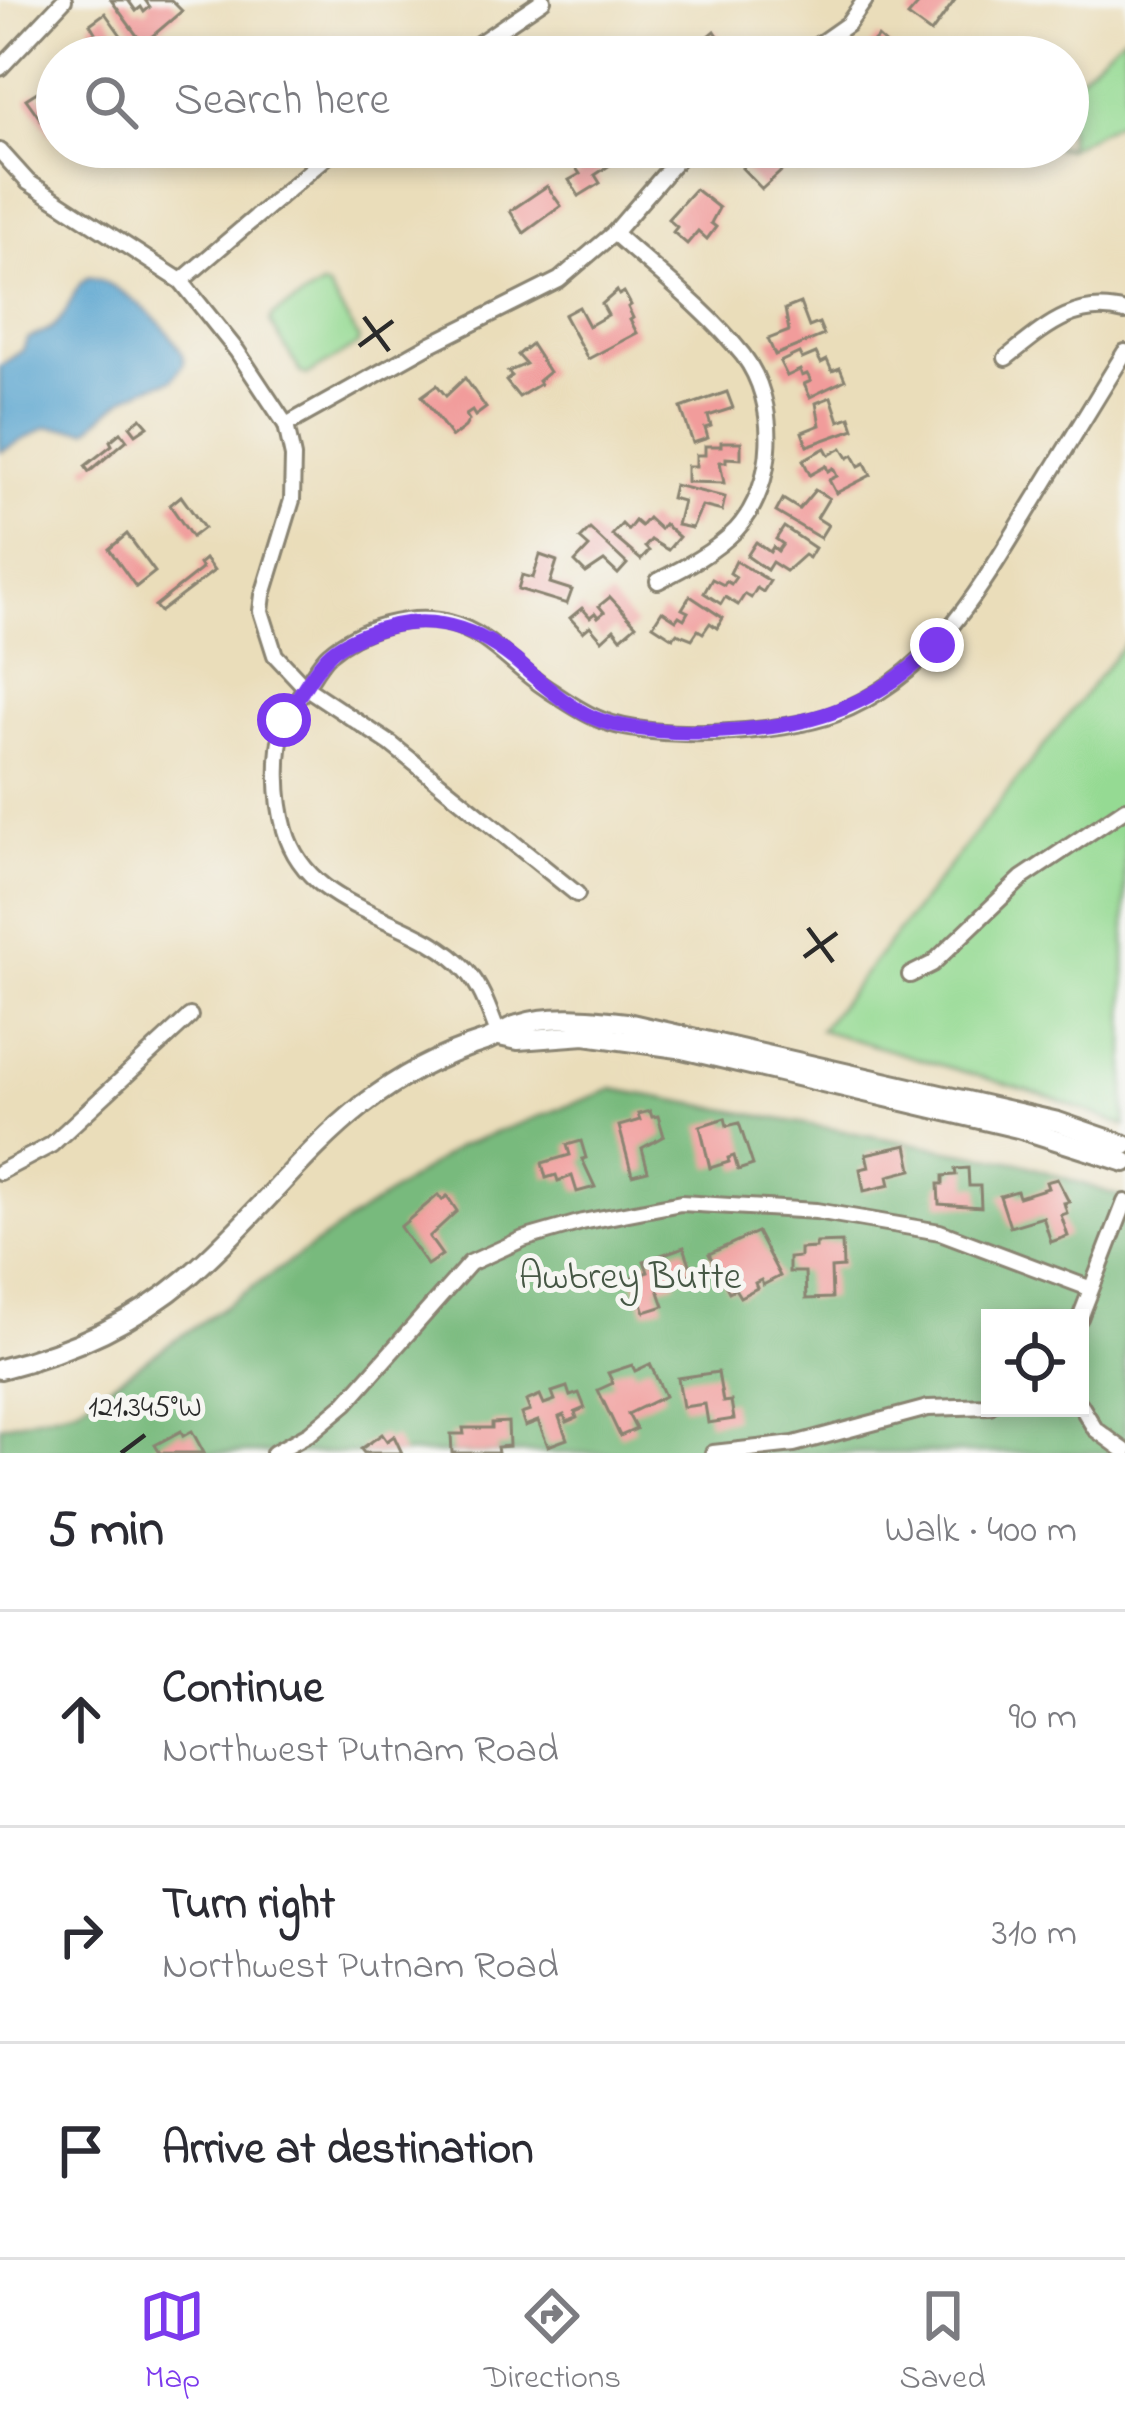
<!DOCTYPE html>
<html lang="en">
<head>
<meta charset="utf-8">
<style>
  :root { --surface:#fff; --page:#f2f2f3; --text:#2b2b33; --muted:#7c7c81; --line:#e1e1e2; --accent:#7c3aed }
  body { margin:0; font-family:"Indie Flower",sans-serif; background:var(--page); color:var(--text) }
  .controls { position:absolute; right:36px; bottom:36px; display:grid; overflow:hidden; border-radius:0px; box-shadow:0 6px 18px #0003 }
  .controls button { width:108px; height:108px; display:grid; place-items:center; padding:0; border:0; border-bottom:3px solid var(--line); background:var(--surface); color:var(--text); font:60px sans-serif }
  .stop { position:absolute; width:36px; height:36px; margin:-27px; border:9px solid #7c3aed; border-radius:50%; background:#fff }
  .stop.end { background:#7c3aed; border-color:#fff; box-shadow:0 3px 12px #0008 }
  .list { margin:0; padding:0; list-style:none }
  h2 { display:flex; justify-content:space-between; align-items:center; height:156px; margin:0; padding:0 48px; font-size:51px }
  h2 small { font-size:39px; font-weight:400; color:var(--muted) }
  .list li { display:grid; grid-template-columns:78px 1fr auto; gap:36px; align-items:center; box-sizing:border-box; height:216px; padding:0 48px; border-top:3px solid var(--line) }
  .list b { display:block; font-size:45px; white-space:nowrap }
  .list p { margin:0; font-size:39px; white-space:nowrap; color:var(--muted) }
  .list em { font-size:39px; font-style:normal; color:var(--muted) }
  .icon { flex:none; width:66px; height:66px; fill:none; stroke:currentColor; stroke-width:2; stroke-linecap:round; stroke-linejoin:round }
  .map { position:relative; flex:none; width:1125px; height:1453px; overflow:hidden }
  .search { position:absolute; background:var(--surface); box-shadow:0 6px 18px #0003; left:36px; right:36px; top:36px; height:132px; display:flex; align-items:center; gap:30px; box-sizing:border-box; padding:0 42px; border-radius:66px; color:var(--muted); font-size:45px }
  .sheet { height:804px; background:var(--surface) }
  nav { display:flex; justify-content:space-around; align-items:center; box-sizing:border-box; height:168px; border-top:3px solid var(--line); background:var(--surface); font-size:33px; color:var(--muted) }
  nav a { display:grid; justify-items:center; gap:6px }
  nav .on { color:var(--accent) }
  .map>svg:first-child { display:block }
  .green { fill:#95da93; stroke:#60825f; stroke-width:3 }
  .forest { fill:#78ba7d; stroke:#527254; stroke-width:3; fill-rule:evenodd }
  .water { fill:#55a2ce; stroke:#40667c; stroke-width:3 }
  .building { fill:#f19c9b }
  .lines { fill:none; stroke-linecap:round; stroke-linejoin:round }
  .minor-casing { stroke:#8a8472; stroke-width:20 }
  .major-casing { stroke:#8a8472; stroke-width:24 }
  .minor { stroke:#fff; stroke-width:14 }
  .major { stroke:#fff; stroke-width:18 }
  .route { stroke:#7c3aed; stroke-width:15 }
  .ticks { fill:none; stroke:#2b2b2b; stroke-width:4.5 }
  .labels { text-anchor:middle; stroke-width:10; stroke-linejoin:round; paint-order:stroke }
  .park-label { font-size:39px; fill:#465745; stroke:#f6f6f2 }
  .ticks-label { font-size:30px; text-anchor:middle; fill:#2b2b2b; stroke:#f6f6f2; stroke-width:10; stroke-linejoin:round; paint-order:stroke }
</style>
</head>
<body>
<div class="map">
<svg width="1125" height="1453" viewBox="0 0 1125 1453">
  <rect width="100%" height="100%" fill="#f6f6f2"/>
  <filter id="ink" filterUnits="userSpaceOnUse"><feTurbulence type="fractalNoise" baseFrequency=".00833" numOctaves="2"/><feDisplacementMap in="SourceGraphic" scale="24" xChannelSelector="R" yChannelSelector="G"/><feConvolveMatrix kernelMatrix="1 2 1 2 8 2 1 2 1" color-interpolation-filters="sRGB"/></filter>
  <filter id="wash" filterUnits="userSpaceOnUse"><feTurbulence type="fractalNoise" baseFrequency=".004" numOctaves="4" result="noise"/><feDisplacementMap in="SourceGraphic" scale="48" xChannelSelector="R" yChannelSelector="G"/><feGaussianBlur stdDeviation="2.7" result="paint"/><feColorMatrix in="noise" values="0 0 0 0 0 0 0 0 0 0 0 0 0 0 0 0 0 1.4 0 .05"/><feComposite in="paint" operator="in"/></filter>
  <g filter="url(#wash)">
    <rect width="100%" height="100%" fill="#eaddba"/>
    <!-- green -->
    <g class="green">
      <polygon points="1125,34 1125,118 1066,149 1050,147 1068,147 1068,87"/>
      <polygon points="322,286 328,288 359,339 357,345 308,375 301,373 270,322 272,316"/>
      <polygon points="1125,643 1125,1126 1050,1097 820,1030"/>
    </g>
    <!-- forest -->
    <path class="forest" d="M613,1089L1020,1163L1125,1198V1453H0V1426L76,1408L459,1146ZM990,1318H1080V1408H990Z"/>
    <!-- water -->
    <path class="water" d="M88,277C119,282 181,333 184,363L172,380C129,391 120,400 88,430L47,427L0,452V366L23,350L27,339C36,335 47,332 54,326C71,312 71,288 88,277Z"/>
    <g id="blocks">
      <!-- building -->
      <g class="building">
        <polygon points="111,0 128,0 136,11 141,7 144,12 150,7 145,0 171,0 182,11 143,44"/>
        <polygon points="922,0 955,0 931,33 908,16"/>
        <polygon points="105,13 135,55 133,57 93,57 105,49 90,24"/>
        <polygon points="715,31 729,52 734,48 740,57 689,57 687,54"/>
        <polygon points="878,37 900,57 874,57 866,50"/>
        <polygon points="37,92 49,108 57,102 57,130 51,134 26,99"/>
        <polygon points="562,147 586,147 590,153 599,147 616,147 622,157 595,175 600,183 579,196 569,180 580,174"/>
        <polygon points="760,147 773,147 789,164 762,189 742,168"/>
        <polygon points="547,186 561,206 524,233 510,211"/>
        <polygon points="695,189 719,208 711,223 716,227 707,239 698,231 687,244 673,232 677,227 668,219"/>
        <polygon points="617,291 619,295 624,292 631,305 628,307 633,318 630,320 637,333 588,359 564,315 579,307 589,326 608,315 602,304"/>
        <polygon points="800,303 809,327 819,323 824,335 775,355 768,339 789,331 785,309"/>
        <polygon points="531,344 549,372 538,381 540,384 519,397 506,381 512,376 508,372 526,364 518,355"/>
        <polygon points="799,353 802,359 816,353 821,363 827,360 832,371 840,368 845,380 810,397 804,384 811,381 807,374 802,376 800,370 787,376 780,362"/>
        <polygon points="465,378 486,408 475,416 472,411 466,415 469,420 465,427 452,437 422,396 437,385 446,396"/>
        <polygon points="727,392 733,408 708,416 711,426 705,428 708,438 693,443 681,408"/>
        <polygon points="831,397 839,421 850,417 854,429 807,446 802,432 820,425 816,403"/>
        <polygon points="141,418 148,426 136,434 130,426"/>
        <polygon points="121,432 127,440 89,472 85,466 112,445 110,441"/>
        <polygon points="721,442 741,442 741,459 726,458 726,462 720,462 724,483 687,482 687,466 696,466 696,455 705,455 705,446 721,446"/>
        <polygon points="825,448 829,455 842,448 848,458 853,455 859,466 865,463 871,475 836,493 829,480 837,476 833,468 828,471 826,466 810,475 803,460"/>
        <polygon points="674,485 725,497 722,511 702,506 692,528 677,525 683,501 671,498"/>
        <polygon points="815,490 829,498 817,518 828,525 820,538 776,512 783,499 799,509"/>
        <polygon points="181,496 204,528 192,537 170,505"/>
        <polygon points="648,518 660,529 664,524 679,537 668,550 651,540 645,547 649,551 641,560 612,535 622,524 628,530 635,521 641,526"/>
        <polygon points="784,527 815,548 809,558 804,555 786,571 772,562 767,570 747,556 756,542 770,552 773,547 778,551 783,544 776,539"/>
        <polygon points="590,529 627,564 618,574 604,561 586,573 575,562 589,547 580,539"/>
        <polygon points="127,534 155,572 136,587 109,549"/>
        <polygon points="540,555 557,561 550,583 572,590 567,604 518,589 522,575 533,578"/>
        <polygon points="205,559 214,571 160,612 155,606 202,569 199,564"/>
        <polygon points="736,561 770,581 763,592 757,588 751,598 745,594 738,605 725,597 721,604 704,593 712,579 724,585 726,581 731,584 736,577 730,573"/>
        <polygon points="690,596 723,618 717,628 710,623 703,633 698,630 692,639 677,633 673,638 653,625 662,611 676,620 679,616 684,619 688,612 682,609"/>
        <polygon points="610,597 636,625 621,638 614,629 602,640 590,626 583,632 570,618 582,608 590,617 595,613 598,617 604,612 599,606"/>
        <polygon points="650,1111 652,1117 658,1116 664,1136 642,1148 648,1171 632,1175 619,1126 640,1120 638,1114"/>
        <polygon points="725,1118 727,1126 739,1123 753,1165 738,1170 734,1156 728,1158 729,1162 710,1168 700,1126"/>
        <polygon points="581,1141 586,1158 582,1159 595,1187 577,1192 572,1176 558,1181 556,1175 546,1178 542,1163 570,1155 567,1145"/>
        <polygon points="907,1145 912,1170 888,1176 890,1185 864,1191 860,1169 869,1167 866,1154"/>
        <polygon points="968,1168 969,1186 980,1186 981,1207 939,1204 938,1184 943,1184 943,1176 956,1175 955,1169"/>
        <polygon points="1057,1179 1069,1202 1064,1203 1067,1213 1061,1215 1068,1236 1051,1242 1043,1217 1010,1227 1000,1196 1017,1191 1019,1197 1048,1188 1046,1182"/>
        <polygon points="438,1195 442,1200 447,1196 457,1211 429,1237 442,1255 427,1265 400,1227"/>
        <polygon points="757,1232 780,1276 763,1285 761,1280 755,1283 757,1288 740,1297 735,1289 729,1292 709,1254"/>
        <polygon points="842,1242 843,1267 831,1268 832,1298 806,1299 805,1272 789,1272 789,1258 800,1257 800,1249 816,1248 816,1243"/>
        <polygon points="684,1247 693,1273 675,1279 676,1284 657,1286 664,1306 645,1312 633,1277 648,1272 644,1261"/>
        <polygon points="650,1364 665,1396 628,1414 636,1429 620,1436 598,1390 613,1383 608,1373 632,1365 635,1371"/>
        <polygon points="718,1372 723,1402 731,1401 734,1419 708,1423 705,1404 683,1407 678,1378"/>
        <polygon points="567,1387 570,1396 579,1393 585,1408 575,1412 577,1418 567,1422 564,1415 559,1417 567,1439 548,1446 538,1421 525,1426 521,1414 530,1411 526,1401 540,1395 544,1404 555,1400 552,1392"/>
        <polygon points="508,1422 509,1446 497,1447 498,1453 452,1453 451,1434 464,1434 463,1428 492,1428 492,1423"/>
        <polygon points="181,1431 183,1436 192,1431 204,1453 160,1453 155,1445"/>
        <polygon points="382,1434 387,1441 394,1436 402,1453 364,1453 361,1449"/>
      </g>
    </g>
  </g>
  <g filter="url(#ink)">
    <use href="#blocks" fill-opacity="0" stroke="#8a8472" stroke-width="3"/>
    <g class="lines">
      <!-- minor casing -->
      <g class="minor-casing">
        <g id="minor">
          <polyline points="459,57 543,0"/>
          <polyline points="801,57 848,24 865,0"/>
          <polyline points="0,68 64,0"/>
          <polyline points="0,151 28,182 181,281 237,351 286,425 293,457 292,500 263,595 261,611 275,655 305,687 391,744 577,894"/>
          <path d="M614,233C657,272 707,310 743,355C779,402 777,486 736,530C714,552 686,567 658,581"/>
          <polyline points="181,281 338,147"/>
          <path d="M1006,358C1043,329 1075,298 1125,312"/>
          <polyline points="286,425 431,344 559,280 614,233 688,147"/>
          <polyline points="910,975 932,964 1022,878 1125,809"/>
          <path d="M499,1036C490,1014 483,989 467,971C416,913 309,916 285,830C276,798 275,754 284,722C287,712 297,700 303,691C311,679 319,663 329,654C359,628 410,613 449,623C489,633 513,667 546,688C563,699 582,713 601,720C654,742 782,734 835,714C931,677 979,591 1030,507C1062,455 1093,404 1125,352"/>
          <polyline points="0,1172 51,1145 190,1016"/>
          <polyline points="1080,1318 1125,1202"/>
          <polyline points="1080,1404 1095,1429 1125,1451"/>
          <polyline points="274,1453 310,1433 346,1403 470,1263 523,1239 582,1222 681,1203 816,1211 940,1232 1089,1288"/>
          <polyline points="713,1453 794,1444 928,1408 990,1406"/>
        </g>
      </g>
      <!-- major casing -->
      <g class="major-casing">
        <g id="major">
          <polyline points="499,1036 518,1040 585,1035 678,1048 1018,1128 1125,1162"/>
          <path d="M0,1369C68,1352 134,1323 188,1277C294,1184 341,1086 485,1041C497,1037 506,1028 518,1025C551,1014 593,1019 627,1023L1058,1122L1125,1145"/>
        </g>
      </g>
      <!-- minor -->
      <use href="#minor" class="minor"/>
      <!-- major -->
      <use href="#major" class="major"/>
    </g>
  </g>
  <g class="lines" filter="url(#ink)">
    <!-- route -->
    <path class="route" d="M284,720C297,700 309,677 325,659C334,648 350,640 363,635C419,612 468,622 515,660C542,683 570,711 605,722C636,731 673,732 705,732C801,729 866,713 937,645"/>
  </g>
  <!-- ticks -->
  <path class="ticks" d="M364,317L389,351M359,346L393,321M808,928L833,962M804,957L837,933M121,1453L145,1435"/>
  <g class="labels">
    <!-- park labels -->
    <g class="park-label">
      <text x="630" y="1288">Awbrey Butte</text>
    </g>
  </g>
  <g class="ticks-label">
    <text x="145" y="1416">121.345°W</text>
  </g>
</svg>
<div class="controls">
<button><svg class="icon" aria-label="locate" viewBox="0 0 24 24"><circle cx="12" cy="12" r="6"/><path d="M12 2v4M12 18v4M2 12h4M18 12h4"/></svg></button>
</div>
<div class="stop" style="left:284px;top:720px"></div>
<div class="stop end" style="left:937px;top:645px"></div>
<div class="search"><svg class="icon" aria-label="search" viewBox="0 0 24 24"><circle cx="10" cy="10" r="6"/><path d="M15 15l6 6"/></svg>Search here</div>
</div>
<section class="sheet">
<h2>5 min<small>Walk · 400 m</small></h2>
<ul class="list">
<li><svg class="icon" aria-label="ahead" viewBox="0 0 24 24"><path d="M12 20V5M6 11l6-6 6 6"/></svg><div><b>Continue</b><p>Northwest Putnam Road</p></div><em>90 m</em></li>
<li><svg class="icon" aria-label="right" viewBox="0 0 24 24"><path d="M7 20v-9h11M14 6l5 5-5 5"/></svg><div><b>Turn right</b><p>Northwest Putnam Road</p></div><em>310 m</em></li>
<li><svg class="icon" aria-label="arrive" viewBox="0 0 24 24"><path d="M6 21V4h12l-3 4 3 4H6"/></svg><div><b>Arrive at destination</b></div></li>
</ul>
</section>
<nav>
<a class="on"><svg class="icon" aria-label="map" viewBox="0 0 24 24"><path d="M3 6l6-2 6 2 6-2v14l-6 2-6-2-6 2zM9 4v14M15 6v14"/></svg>Map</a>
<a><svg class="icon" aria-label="directions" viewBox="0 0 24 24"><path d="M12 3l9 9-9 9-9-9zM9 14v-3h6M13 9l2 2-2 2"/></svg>Directions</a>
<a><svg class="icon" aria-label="saved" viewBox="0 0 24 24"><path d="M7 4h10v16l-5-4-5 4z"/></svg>Saved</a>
</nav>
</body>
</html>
